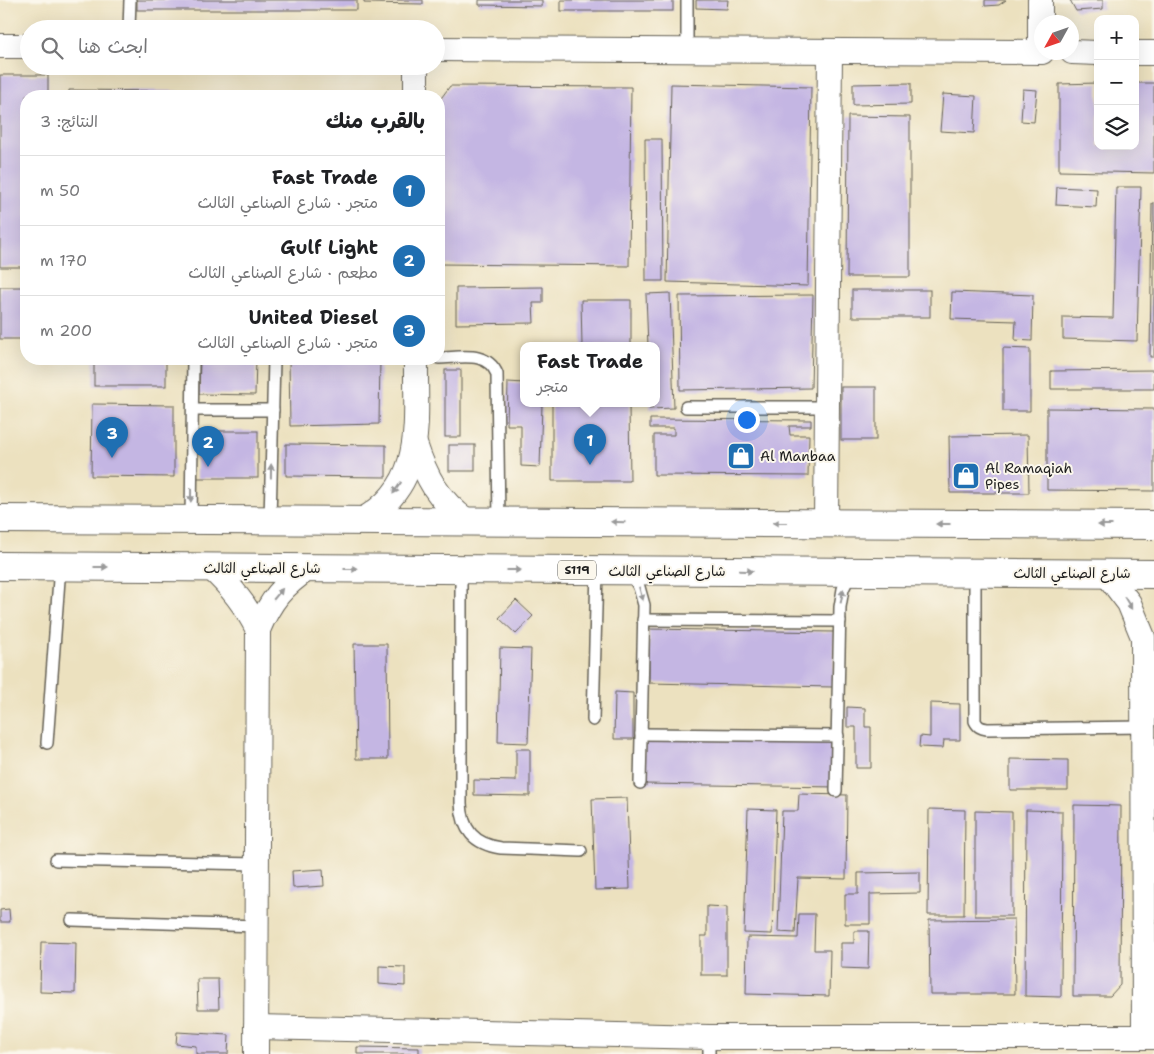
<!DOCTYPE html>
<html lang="ar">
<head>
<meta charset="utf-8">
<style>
  :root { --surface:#fff; --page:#f6f6f6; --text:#202124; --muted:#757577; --line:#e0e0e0; --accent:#1f6fb2 }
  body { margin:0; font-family:"Shantell Sans","Playpen Sans Arabic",sans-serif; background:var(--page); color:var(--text); direction:rtl }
  .controls { position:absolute; right:15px; top:15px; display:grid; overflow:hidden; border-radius:10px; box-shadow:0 5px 20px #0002 }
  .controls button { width:45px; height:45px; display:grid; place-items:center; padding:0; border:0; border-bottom:1px solid var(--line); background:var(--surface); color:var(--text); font:25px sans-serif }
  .compass { position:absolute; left:1034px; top:15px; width:45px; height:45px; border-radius:50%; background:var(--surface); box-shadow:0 5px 20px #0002; rotate:230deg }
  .you { position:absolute; left:746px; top:419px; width:18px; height:18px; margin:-12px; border:4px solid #fff; border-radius:50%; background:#1a73e8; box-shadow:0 0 0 8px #1a73e833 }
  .badge { display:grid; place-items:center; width:32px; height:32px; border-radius:50%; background:var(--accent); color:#fff; font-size:16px; font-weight:700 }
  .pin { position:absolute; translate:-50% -41px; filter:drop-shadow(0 1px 2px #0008) }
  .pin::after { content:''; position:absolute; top:26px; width:18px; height:15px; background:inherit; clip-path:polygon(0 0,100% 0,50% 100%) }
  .popup { position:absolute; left:520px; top:342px; width:140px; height:65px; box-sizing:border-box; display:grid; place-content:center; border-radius:10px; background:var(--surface); filter:drop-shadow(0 1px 4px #0005); font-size:16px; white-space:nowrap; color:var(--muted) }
  .popup b { font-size:19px; color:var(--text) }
  .popup::after { content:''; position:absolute; left:50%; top:100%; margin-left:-10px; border:10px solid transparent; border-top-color:var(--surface) }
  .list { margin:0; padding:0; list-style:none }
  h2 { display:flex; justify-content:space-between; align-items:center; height:65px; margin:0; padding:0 20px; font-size:21px }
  h2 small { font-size:16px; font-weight:400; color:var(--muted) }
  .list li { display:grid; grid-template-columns:32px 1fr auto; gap:15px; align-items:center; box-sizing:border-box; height:70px; padding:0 20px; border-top:1px solid var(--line) }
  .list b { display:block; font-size:19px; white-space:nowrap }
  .list p { margin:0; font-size:16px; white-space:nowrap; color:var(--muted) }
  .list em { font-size:16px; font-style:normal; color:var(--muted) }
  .icon { flex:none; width:28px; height:28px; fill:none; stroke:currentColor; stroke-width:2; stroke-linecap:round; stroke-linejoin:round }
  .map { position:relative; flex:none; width:1154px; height:1054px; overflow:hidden; direction:ltr }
  .search { position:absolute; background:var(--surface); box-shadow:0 5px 20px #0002; left:20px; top:20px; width:425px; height:55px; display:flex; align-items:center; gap:12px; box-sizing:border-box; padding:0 18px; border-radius:28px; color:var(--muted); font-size:19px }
  .panel { position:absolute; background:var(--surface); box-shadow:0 5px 20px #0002; left:20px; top:90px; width:425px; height:275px; border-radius:20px; direction:rtl }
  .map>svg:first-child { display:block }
  .building { fill:#c4b6e3 }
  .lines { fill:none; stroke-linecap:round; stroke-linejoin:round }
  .lane-casing { stroke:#656155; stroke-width:14 }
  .street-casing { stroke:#656155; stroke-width:26 }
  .primary-casing { stroke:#656155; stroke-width:30 }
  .lane { stroke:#fff; stroke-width:11 }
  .street { stroke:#fff; stroke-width:24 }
  .primary { stroke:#fff; stroke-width:28 }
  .oneway { fill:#999 }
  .labels { text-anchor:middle; stroke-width:4; stroke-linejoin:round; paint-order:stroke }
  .shield { fill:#fbf7ec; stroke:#5f5e5a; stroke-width:1 }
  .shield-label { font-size:12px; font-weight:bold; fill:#1c1c1c }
  .poi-label { font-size:14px; fill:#1c1c1c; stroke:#fbf7ec; text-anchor:start }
  .street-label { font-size:14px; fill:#1c1c1c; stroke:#fbf7ec }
</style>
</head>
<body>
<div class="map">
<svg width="1154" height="1054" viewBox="0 0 1154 1054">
  <rect width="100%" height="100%" fill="#fbf7ec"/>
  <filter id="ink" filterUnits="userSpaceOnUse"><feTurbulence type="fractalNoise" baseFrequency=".02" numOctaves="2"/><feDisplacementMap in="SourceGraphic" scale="10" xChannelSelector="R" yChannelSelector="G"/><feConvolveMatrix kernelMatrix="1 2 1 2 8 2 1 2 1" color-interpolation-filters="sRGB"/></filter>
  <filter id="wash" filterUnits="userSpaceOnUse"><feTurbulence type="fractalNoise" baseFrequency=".0096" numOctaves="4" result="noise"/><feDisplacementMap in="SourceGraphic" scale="20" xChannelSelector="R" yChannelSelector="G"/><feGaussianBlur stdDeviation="1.12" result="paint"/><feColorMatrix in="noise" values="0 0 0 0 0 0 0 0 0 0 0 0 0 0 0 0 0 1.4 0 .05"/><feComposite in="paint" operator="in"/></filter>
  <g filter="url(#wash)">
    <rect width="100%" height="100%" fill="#ece1bf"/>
    <g id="blocks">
      <!-- building -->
      <g class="building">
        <rect x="137" y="0" width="220" height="10"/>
        <polygon points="364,0 423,0 423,4 364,3"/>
        <polygon points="479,0 542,0 542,6 479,5"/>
        <rect x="561" y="0" width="112" height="11"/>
        <polygon points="696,0 728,0 727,9 696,8"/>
        <polygon points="985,0 1006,0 999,5 985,6"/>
        <polygon points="1070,0 1103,0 1103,9 1076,11"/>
        <polygon points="0,75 48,75 48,96 26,96 26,267 0,267"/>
        <polygon points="911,83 911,104 853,105 853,84"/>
        <polygon points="1098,83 1098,146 1135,146 1135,83 1154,83 1154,173 1059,171 1059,84"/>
        <polygon points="671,84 811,87 808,286 667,282"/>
        <polygon points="450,86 631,87 629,266 440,264 439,101"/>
        <polygon points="1023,89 1037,90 1034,122 1021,121"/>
        <polygon points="69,90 178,91 178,96 69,96"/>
        <polygon points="943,94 976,96 974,133 940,131"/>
        <polygon points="848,116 910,117 910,277 847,277"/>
        <polygon points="645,139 662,139 663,281 646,281"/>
        <polygon points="1057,187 1097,189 1096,207 1056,205"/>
        <polygon points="1116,187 1141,187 1137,341 1063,339 1063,317 1113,318"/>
        <polygon points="1152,203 1154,203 1154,357 1150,357"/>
        <rect x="0" y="287" width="26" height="52"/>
        <polygon points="543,287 543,303 533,303 534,323 456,324 456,288"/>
        <rect x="852" y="290" width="78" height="27"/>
        <polygon points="952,292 1033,295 1032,341 1015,340 1016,321 951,319"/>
        <polygon points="670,293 674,408 649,409 649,404 656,404 656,346 648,346 646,294"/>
        <polygon points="813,295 811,388 680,390 679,296"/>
        <polygon points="581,300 631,300 631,346 582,346"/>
        <polygon points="1003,348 1030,349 1030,411 1003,411"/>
        <rect x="94" y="359" width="72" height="27"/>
        <polygon points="200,359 256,359 255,395 199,394"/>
        <polygon points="289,359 380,359 379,424 290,426"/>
        <rect x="445" y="370" width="16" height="67"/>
        <polygon points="1154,370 1154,389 1051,389 1051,371"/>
        <polygon points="508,382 524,383 524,404 542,404 540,467 521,466 521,425 507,425"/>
        <rect x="841" y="387" width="35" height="53"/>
        <polygon points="92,404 174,405 174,477 91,476"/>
        <polygon points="552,404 629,404 630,481 552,481"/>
        <polygon points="1047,408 1154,409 1154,491 1047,490"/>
        <polygon points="650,419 811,420 811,426 789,426 790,435 809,435 808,476 654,475 654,435 674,435 674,428 650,428"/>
        <rect x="197" y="431" width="61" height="47"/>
        <polygon points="1028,435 1029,493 950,493 949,436"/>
        <polygon points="286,444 386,445 386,477 286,476"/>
        <rect x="449" y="445" width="26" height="26"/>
        <polygon points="516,600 533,616 516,634 499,618"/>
        <polygon points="649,629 834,632 833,687 649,683"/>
        <polygon points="354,644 387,644 388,759 356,759"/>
        <polygon points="500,648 531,649 528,743 498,742"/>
        <polygon points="615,692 633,693 633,739 614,739"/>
        <polygon points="930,703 960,704 960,740 944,740 943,748 919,747 920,736 930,737"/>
        <polygon points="847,707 865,708 865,727 871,727 871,768 856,768 856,727 847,727"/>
        <polygon points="644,738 837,740 837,787 644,784"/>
        <polygon points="516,749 530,749 530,796 474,795 474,780 516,781"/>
        <polygon points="1010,759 1068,760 1068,790 1010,790"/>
        <polygon points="799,794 847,795 846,879 798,878 795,933 778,932 782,811 798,811"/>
        <polygon points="627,798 630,889 595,890 592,799"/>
        <polygon points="1074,805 1121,806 1120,985 1110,996 1073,996"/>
        <polygon points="748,809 776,810 772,934 744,933"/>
        <polygon points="929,809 965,810 964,915 928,915"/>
        <polygon points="1026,810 1062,811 1061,997 1025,996"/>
        <polygon points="975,811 1012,812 1012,916 975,916"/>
        <polygon points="323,869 324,886 293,888 292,871"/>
        <polygon points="920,872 920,893 870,894 870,924 845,924 845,894 858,894 858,873"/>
        <polygon points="707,906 727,907 727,975 701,975 701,936 707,936"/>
        <polygon points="9,909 10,922 0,922 0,910"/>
        <polygon points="799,914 815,914 814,950 830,950 829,996 746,994 747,937 798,938"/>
        <polygon points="1014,919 1015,994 930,994 929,920"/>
        <polygon points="854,931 869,931 868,969 841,968 841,943 854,943"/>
        <polygon points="41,942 76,943 75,993 40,992"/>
        <polygon points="379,966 405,967 405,986 379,984"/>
        <polygon points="197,979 218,979 219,1009 198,1009"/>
        <polygon points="177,1032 229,1035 228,1054 196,1054 196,1046 176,1044"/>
        <polygon points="357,1047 419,1048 419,1054 357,1054"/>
      </g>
    </g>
  </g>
  <g filter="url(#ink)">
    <use href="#blocks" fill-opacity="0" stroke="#656155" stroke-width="1"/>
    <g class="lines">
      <!-- lane casing -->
      <g class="lane-casing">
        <g id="lane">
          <polyline points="129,29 130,0"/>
          <polyline points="687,50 687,0"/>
          <path d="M439,358C460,358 487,350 497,374L499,521"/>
          <polyline points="686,407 827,407"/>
          <polyline points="193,410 273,410"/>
          <polyline points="191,519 193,359"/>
          <polyline points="270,520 274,359"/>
          <path d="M461,569V803C462,830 474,844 501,848L581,851"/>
          <polyline points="631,573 639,587 644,605 640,783"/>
          <path d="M975,573V721C978,727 981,728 987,729L1144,727"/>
          <polyline points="643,620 840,621"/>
          <polyline points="593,720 597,570"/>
          <polyline points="641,734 838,736"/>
          <polyline points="47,743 60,566"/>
          <polyline points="836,791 840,607 843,589 851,573"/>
          <polyline points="56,860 257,864"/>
          <polyline points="72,920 257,926"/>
          <polyline points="709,1054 709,1037"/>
        </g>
      </g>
      <!-- street casing -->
      <g class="street-casing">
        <g id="street">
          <polyline points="0,46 29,46"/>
          <polyline points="436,49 1042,52"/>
          <polyline points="1040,52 1040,0"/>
          <polyline points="1072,52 1098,53"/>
          <polyline points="1135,53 1154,53"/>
          <polyline points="416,96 416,66"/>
          <path d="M415,444C426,477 438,500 467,521"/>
          <path d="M362,520C427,484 415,422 416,359"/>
          <polyline points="826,523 830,51"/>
          <path d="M210,567C231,586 246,605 258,630"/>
          <polyline points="1106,573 1129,603 1143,637 1144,1037"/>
          <polyline points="256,1027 709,1037 1154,1037"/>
          <path d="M256,1054L258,630C270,601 283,585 309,568"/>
        </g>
      </g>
      <!-- primary casing -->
      <g class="primary-casing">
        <g id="primary">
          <polyline points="0,519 1154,525"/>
          <polyline points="0,566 1154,574"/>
        </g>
      </g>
      <!-- lane -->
      <use href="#lane" class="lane"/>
      <!-- street -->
      <use href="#street" class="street"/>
      <!-- primary -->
      <use href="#primary" class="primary"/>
    </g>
    <!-- one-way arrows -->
    <defs><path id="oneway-solid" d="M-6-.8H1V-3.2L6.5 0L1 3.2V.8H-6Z" transform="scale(1.25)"/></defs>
    <g class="oneway">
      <use href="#oneway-solid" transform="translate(271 471) rotate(-89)"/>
      <use href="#oneway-solid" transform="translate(397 488) rotate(125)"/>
      <use href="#oneway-solid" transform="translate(191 495) rotate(91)"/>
      <use href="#oneway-solid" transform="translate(618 522) rotate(-179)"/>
      <use href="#oneway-solid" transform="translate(780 523) rotate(-180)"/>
      <use href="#oneway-solid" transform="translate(943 524) rotate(-180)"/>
      <use href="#oneway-solid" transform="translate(1105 525) rotate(-180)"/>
      <use href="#oneway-solid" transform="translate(101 567)"/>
      <use href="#oneway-solid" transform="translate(351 569)"/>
      <use href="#oneway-solid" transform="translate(514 570)"/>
      <use href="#oneway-solid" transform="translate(746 571) rotate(1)"/>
      <use href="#oneway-solid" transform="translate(278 594) rotate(-50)"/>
      <use href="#oneway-solid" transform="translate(641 594) rotate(75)"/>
      <use href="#oneway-solid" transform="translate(842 596) rotate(-79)"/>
      <use href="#oneway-solid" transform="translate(1128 603) rotate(59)"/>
    </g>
  </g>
  <!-- icons -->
  <defs>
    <g id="shop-square" transform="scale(1.4375)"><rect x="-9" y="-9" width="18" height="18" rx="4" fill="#1f6fb2" stroke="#fbf7ec"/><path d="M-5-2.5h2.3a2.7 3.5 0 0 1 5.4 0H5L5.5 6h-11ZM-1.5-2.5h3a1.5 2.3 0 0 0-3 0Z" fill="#fff"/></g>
  </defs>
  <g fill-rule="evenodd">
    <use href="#shop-square" x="741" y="456"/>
    <use href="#shop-square" x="966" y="476"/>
  </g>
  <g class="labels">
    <!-- shield labels -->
    <rect class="shield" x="558" y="560.5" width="38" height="19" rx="4"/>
    <g class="shield-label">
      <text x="577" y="574">S119</text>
    </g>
    <!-- poi labels -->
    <g class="poi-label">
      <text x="760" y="461">Al Manbaa</text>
      <text x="985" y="473">Al Ramaqiah<tspan x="985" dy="16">Pipes</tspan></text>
    </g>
    <!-- street labels -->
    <g class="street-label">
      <text x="262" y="573">شارع الصناعي الثالث</text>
      <text x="667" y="576">شارع الصناعي الثالث</text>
      <text x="1072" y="578">شارع الصناعي الثالث</text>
    </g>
  </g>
</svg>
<div class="controls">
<button>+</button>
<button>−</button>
<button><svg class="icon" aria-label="layers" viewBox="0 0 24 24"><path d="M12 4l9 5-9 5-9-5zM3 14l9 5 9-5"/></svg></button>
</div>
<svg class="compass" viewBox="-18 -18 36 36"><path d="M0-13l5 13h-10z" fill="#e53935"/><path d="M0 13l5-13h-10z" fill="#757577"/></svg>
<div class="you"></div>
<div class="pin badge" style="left:590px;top:465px">1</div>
<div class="popup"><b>Fast Trade</b>متجر</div>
<div class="pin badge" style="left:208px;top:467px">2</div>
<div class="pin badge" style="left:112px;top:458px">3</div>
<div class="search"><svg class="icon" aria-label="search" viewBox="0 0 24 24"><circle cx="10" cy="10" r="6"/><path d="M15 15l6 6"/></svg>ابحث هنا</div>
<section class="panel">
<h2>بالقرب منك<small>النتائج: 3</small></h2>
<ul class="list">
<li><span class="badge">1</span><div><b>Fast Trade</b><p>متجر · شارع الصناعي الثالث</p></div><em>50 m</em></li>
<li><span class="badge">2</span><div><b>Gulf Light</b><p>مطعم · شارع الصناعي الثالث</p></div><em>170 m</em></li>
<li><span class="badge">3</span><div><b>United Diesel</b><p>متجر · شارع الصناعي الثالث</p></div><em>200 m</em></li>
</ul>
</section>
</div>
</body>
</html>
